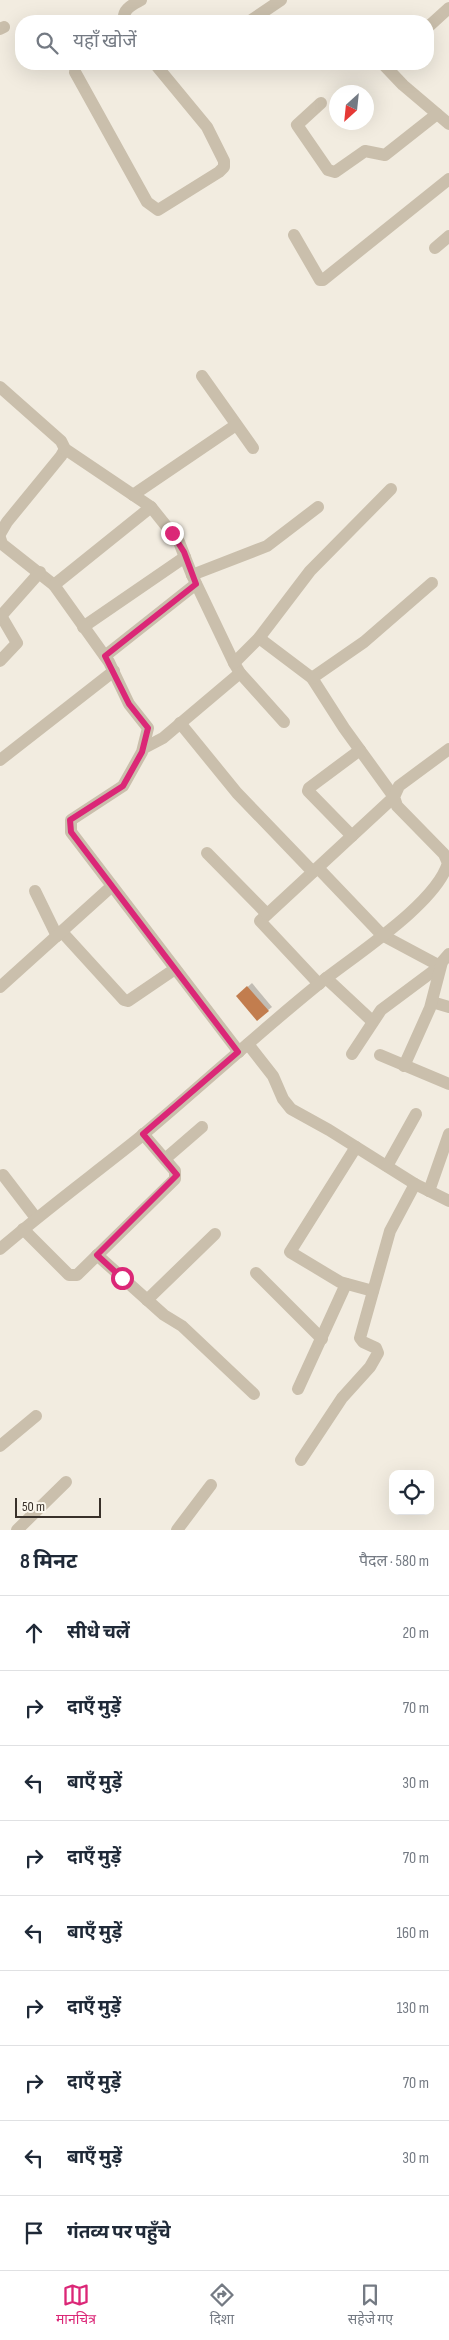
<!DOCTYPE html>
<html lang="hi">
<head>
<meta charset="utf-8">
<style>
  :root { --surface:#fff; --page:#f6f6f7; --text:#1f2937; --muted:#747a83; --line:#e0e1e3; --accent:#db2777 }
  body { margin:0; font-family:"Sofia Sans Condensed","Noto Sans Devanagari",sans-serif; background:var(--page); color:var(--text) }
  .controls { position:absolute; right:15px; bottom:15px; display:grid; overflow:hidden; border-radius:10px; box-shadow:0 5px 20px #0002 }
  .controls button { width:45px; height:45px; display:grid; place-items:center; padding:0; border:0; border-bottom:1px solid var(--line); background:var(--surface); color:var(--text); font:25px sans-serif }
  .compass { position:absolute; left:329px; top:85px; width:45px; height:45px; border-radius:50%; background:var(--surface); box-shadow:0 5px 20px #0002; rotate:207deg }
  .scale { position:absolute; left:15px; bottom:12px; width:86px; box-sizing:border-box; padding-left:5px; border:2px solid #39312a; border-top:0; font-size:14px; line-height:18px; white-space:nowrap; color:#39312a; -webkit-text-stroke:4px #faf6ec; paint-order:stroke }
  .stop { position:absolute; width:15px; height:15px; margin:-11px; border:4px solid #db2777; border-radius:50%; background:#fff }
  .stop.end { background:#db2777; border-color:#fff; box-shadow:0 1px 5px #0008 }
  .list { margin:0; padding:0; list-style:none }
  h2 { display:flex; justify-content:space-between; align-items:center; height:65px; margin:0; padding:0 20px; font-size:21px }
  h2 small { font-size:16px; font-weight:400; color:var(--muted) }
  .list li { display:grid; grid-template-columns:32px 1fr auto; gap:15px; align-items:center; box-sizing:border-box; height:75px; padding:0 20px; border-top:1px solid var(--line) }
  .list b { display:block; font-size:19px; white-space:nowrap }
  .list em { font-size:16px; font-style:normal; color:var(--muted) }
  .icon { flex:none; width:28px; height:28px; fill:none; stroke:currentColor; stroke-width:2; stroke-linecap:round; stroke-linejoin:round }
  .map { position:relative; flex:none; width:449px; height:1530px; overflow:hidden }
  .search { position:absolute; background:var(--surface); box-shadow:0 5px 20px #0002; left:15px; right:15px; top:15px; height:55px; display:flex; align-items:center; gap:12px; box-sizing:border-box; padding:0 18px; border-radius:20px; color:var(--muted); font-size:19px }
  .sheet { height:740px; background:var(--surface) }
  nav { display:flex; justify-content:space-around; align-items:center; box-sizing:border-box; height:70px; border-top:1px solid var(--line); background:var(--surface); font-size:14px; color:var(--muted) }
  nav a { display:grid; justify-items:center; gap:2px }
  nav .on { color:var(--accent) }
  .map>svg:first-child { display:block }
  .shadow { fill:#0003 }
  .building { fill:#c27d4e }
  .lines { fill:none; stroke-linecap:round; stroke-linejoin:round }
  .minor { stroke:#cabfac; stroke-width:12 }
  .tertiary { stroke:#cabfac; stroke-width:12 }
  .route { stroke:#db2777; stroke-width:6 }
</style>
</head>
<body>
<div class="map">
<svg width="449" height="1530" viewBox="0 0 449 1530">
  <rect width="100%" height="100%" fill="#f2ece0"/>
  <!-- shadow -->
  <polygon class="shadow" points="252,983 272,1007 257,1019 241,993"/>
  <!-- building -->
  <polygon class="building" points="247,986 269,1011 257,1021 236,996"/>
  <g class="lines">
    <!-- minor -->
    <g class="minor">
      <path d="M124,21C122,9 132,5 141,0"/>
      <polyline points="250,21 281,0"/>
      <polyline points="428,27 449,8"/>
      <polyline points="0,29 4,27"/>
      <polyline points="383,64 403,85 449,124"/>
      <polyline points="75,72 147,202 158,210 219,172 224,167 224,161 207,127 155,64"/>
      <polyline points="321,103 297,125 328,170 335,172 365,151 385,155 437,114"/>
      <polyline points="294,235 320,280 323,280 449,179"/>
      <polyline points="435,248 449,236"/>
      <polyline points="202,376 253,448"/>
      <polyline points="133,495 236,425"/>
      <polyline points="151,507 179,542 192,575 234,663 240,673 284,722"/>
      <polyline points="0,534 7,522 61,456 65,449"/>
      <polyline points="0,538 2,544 54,585"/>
      <polyline points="192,575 267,546 318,507"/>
      <polyline points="0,614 17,643 0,661"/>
      <polyline points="1,616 40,572"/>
      <polyline points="83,627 185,557"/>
      <polyline points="259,638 312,678 344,728 394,797 260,921 319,984"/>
      <polyline points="105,656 196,584"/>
      <polyline points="234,663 259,638 310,571 391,489"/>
      <polyline points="312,678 364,642 432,583"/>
      <polyline points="180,723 237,793 313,872"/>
      <polyline points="144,748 163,738 240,673"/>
      <polyline points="0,760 114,671"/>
      <polyline points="352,836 308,791 309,788 360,750"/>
      <polyline points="207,853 267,914"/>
      <polyline points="318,868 382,935 440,966 381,1010 352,1054"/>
      <polyline points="35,891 57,936"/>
      <polyline points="62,932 124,1000 128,1001 175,969"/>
      <polyline points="326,978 372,1021"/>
      <polyline points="0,987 112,886"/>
      <polyline points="432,1002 449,1007"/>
      <polyline points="248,1044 273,1076 283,1099 291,1109 329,1130 415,1184 449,1201"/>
      <polyline points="380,1055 449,1084"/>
      <polyline points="404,1066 430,1008 442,962 449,954"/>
      <polyline points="356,1147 290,1252 340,1282 373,1291"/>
      <polyline points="165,1159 202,1127"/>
      <polyline points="387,1166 416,1114"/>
      <polyline points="3,1175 36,1218"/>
      <polyline points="429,1191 449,1134"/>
      <polyline points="23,1229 69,1275 77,1275 175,1179 175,1171 143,1134"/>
      <polyline points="97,1255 164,1315 182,1326 254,1394"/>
      <polyline points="256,1273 322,1339"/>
      <polyline points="147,1300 215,1234"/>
      <polyline points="298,1389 346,1284"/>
      <polyline points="0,1446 36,1416"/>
      <polyline points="301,1460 342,1398 370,1367 378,1353 376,1348 363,1342 360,1338 390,1231 415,1184"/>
      <polyline points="17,1530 66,1482"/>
      <polyline points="177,1530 211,1485"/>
    </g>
    <!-- tertiary -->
    <g class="tertiary">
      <polyline points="0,387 61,441 65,449 151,507 54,585 109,662 129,704 148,728 142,752 123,786 71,820 71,832 239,1052"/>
      <path d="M0,1249C45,1210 93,1175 139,1138C200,1087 258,1033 320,983C355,955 436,904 448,863L444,854L397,806L394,797L399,786L449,749"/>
    </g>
  </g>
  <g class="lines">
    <!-- route -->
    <polyline class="route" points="122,1278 97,1255 177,1175 143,1134 238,1052 71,832 70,820 123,786 142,752 148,728 129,704 105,656 196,584 184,552 172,533"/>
  </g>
</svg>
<div class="controls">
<button><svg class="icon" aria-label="locate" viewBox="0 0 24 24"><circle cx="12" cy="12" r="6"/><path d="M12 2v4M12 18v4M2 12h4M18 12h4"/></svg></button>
</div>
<svg class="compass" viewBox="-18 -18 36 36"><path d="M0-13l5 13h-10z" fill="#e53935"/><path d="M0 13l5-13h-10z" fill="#747a83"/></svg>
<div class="scale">50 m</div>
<div class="stop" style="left:122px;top:1278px"></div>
<div class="stop end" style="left:172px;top:533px"></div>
<div class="search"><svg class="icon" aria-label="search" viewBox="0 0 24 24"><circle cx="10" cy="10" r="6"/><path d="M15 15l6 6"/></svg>यहाँ खोजें</div>
</div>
<section class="sheet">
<h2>8 मिनट<small>पैदल · 580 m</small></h2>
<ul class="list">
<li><svg class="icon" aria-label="ahead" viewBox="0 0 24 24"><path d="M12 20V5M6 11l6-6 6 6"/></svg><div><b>सीधे चलें</b></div><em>20 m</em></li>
<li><svg class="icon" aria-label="right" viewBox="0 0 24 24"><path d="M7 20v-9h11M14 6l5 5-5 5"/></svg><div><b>दाएँ मुड़ें</b></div><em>70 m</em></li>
<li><svg class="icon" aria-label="left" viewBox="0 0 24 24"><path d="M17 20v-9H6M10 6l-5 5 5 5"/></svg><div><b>बाएँ मुड़ें</b></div><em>30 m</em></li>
<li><svg class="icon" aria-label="right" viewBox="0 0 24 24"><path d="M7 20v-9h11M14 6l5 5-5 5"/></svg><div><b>दाएँ मुड़ें</b></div><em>70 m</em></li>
<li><svg class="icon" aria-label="left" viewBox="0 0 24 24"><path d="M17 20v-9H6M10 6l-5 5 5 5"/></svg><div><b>बाएँ मुड़ें</b></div><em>160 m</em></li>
<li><svg class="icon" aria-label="right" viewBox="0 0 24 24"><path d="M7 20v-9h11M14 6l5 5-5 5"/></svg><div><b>दाएँ मुड़ें</b></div><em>130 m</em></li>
<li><svg class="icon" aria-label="right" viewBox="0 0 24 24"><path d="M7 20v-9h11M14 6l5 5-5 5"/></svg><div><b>दाएँ मुड़ें</b></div><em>70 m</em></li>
<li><svg class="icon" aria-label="left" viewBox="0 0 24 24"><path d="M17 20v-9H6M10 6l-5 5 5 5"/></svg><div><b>बाएँ मुड़ें</b></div><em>30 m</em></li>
<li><svg class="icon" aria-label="arrive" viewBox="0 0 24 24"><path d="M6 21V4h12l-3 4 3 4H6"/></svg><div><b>गंतव्य पर पहुँचे</b></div></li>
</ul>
</section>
<nav>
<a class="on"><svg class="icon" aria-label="map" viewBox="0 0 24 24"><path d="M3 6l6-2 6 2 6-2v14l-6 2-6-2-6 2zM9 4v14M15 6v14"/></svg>मानचित्र</a>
<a><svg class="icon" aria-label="directions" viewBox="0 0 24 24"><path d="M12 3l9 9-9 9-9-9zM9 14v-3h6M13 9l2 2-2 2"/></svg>दिशा</a>
<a><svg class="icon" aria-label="saved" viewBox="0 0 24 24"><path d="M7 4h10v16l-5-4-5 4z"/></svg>सहेजे गए</a>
</nav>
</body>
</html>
